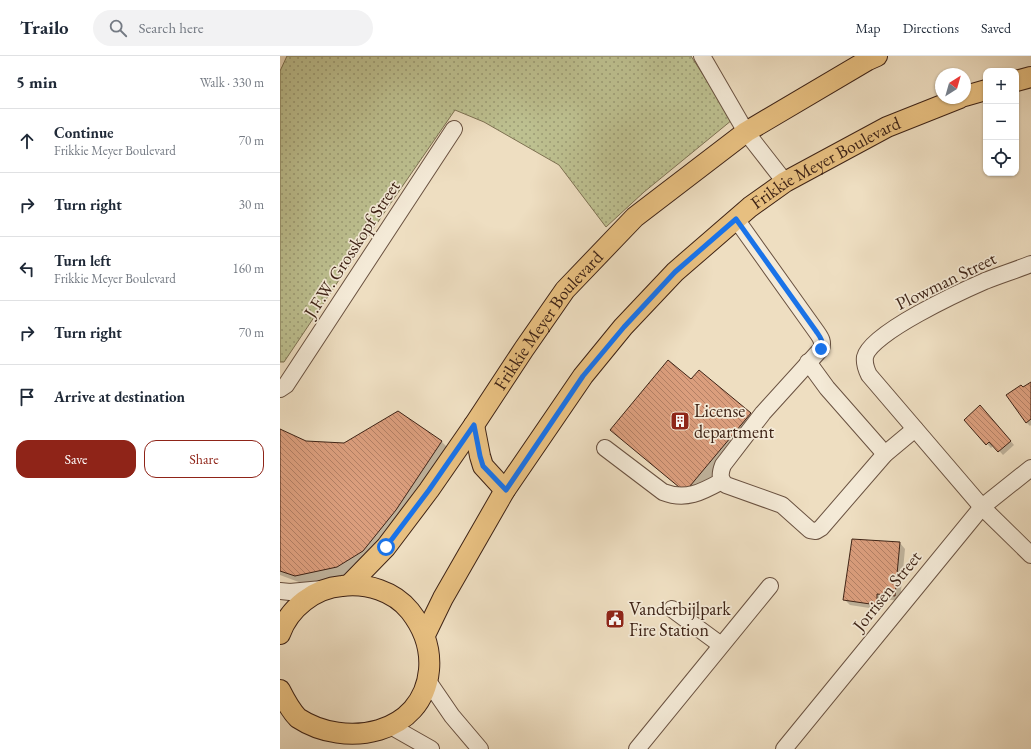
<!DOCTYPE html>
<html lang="en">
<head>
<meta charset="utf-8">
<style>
  :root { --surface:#fff; --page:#f2f2f3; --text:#1f2937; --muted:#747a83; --line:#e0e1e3; --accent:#8f2418 }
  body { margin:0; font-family:"EB Garamond",serif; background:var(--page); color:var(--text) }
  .controls { position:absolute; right:12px; top:12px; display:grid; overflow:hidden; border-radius:8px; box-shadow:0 1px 3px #0004 }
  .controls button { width:36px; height:36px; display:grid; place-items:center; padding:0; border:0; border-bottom:1px solid var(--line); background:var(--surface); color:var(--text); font:20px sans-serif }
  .compass { position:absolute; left:655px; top:12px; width:36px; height:36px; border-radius:50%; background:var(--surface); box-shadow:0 1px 3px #0004; rotate:37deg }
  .stop { position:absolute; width:12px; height:12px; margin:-9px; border:3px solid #1a73e8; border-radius:50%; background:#fff }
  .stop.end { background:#1a73e8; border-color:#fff; box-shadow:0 1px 4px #0008 }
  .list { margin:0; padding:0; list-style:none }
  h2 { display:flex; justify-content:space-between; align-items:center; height:52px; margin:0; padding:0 16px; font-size:17px }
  h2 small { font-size:13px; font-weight:400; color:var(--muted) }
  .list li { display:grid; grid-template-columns:26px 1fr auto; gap:12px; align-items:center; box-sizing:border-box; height:64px; padding:0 16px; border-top:1px solid var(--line) }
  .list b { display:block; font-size:15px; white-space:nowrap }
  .list p { margin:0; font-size:13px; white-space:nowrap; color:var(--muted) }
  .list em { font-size:13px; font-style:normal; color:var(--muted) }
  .actions { display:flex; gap:8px; padding:12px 16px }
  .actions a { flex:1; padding:9px 0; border:1px solid var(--accent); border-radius:12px; text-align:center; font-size:14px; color:var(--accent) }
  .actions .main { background:var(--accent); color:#fff }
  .icon { flex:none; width:22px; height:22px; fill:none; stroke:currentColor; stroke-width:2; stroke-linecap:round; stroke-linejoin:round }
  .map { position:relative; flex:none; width:751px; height:693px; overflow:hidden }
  header { display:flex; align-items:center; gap:24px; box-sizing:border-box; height:56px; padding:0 20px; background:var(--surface); border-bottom:1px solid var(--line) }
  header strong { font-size:19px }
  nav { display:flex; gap:22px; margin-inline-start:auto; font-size:14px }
  .search { width:280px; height:36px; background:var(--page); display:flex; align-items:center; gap:10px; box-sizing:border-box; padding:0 14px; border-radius:22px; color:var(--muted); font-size:15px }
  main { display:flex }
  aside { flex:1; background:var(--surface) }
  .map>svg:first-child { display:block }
  .park { fill:url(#park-dots); stroke:#7e7253 }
  .shadow { fill:#0003 }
  .building { fill:url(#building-back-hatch); stroke:#3e2316 }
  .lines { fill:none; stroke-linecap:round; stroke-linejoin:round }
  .minor-casing { stroke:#6a5241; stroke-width:18 }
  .major-casing { stroke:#3e2316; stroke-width:22 }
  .minor { stroke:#f4ead7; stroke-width:16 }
  .major { stroke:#e7bf80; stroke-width:20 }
  .route { stroke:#1a73e8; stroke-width:5 }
  .labels { text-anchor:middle; stroke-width:3.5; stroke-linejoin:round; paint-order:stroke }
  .street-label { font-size:18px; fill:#3e2316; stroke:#f4ead7 }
  .poi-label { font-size:18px; fill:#3e2316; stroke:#f4ead7; text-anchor:start }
</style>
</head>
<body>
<header>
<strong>Trailo</strong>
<div class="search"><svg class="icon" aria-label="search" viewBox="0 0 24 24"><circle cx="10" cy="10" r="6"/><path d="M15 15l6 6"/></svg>Search here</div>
<nav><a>Map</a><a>Directions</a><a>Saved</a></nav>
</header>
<main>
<aside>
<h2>5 min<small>Walk · 330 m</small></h2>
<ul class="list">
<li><svg class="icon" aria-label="ahead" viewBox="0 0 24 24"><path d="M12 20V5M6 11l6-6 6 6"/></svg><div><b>Continue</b><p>Frikkie Meyer Boulevard</p></div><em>70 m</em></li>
<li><svg class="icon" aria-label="right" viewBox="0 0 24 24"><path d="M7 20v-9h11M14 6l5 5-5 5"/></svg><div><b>Turn right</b></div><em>30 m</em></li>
<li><svg class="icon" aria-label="left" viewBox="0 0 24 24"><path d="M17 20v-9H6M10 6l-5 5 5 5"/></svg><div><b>Turn left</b><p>Frikkie Meyer Boulevard</p></div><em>160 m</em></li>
<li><svg class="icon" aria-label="right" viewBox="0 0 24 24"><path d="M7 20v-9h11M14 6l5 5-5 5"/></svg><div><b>Turn right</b></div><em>70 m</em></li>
<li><svg class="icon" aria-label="arrive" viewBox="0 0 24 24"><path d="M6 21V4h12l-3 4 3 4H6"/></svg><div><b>Arrive at destination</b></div></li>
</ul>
<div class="actions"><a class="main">Save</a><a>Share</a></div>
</aside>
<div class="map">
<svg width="751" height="693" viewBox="0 0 751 693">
  <defs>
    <pattern id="park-dots" width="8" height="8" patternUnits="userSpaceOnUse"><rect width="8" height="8" fill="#bdc090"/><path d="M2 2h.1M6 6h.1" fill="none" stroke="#9b9c75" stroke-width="1.8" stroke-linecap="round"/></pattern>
    <pattern id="building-back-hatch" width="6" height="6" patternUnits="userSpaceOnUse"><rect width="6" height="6" fill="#db9e7d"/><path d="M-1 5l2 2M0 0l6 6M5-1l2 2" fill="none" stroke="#b38065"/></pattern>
  </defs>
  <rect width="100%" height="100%" fill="#eedec1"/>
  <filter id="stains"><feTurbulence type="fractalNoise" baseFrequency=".005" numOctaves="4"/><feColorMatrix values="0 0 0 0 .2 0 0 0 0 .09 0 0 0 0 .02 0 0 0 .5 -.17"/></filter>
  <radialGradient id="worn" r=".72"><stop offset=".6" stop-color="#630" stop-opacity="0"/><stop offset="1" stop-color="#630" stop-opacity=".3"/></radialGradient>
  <!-- park -->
  <polygon class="park" points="7,0 411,0 452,64 364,136 326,171 279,109 204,66 175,54 106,154 4,306 0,306 0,15"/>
  <!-- shadow -->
  <g class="shadow">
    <polygon points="411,324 470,357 478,365 413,443 331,374"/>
    <polygon points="751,327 751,369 750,370 746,366 743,332"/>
    <polygon points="704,354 734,389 723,399 714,389 711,392 685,364"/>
    <polygon points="118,357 162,386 169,393 90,502 65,519 24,528 0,519 0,374 26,386 64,388"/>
    <polygon points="620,487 625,493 620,545 603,543 602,554 570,549 564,543"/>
  </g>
  <!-- building -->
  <g class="building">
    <polygon points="388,304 411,323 419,314 471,357 405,436 330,374"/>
    <polygon points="751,326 751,363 746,367 726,339 741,329 743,331"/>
    <polygon points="700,349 731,385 718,396 709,386 706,389 684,364"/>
    <polygon points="118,355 162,385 116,454 83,495 57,511 15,520 0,515 0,373 26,385 64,387"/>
    <polygon points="572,483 620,486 615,540 597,538 597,549 563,544"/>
  </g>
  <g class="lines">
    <!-- minor casing -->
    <g class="minor-casing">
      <g id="minor">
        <polyline points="422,0 466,76 505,126"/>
        <path d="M456,163L536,275C540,281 544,285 541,293L483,357L443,409C440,417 439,423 446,429L502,449L530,474L536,475L541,472L605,398L635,373"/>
        <path d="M751,208C736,214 720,219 705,225C682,235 590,277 585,301C584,308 586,313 589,319L702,451L751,499"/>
        <polyline points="528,306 547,332 605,398"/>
        <polyline points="0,333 6,329 174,73"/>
        <path d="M325,392L383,436C406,445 422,436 442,425"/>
        <polyline points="0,535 10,536 42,533"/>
        <polyline points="392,553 441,589"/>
        <polyline points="148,625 172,660 200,693"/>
        <polyline points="114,672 151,693"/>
        <polyline points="357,693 490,530"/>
        <polyline points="504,693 702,451 751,412"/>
      </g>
    </g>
    <!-- major casing -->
    <g class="major-casing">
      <g id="major">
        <polyline points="736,25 751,21"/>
        <polyline points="685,40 706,34"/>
        <polyline points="194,369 200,400 203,410 225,434"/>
        <path id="s1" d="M69,529L106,491L149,434L194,369L244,293L285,234L355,161L466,76L588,4L597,0"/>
        <path d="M0,578C9,552 35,532 62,530C87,527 114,535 130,555C144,573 151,592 149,614C143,679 65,693 18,662C10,654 5,644 0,634"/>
        <path id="s2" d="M145,579L163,542L225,434L303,320L343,271L395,216L470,151L505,126L607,71L680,42"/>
      </g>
    </g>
    <!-- minor -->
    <use href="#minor" class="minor"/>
    <!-- major -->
    <use href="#major" class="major"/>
  </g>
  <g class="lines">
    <!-- route -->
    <path class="route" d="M106,491L149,434L194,369L200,400L203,410L226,434L303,320L344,271L395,216L456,163L536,275C540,281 544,285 541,293"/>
  </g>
  <!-- icons -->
  <defs>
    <g id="building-square" transform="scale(1)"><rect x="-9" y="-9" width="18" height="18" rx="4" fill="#8f2418" stroke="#f4ead7"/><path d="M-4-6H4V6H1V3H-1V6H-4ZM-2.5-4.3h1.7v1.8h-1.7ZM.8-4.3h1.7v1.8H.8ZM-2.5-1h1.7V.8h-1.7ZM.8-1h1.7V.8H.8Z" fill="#fff"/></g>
    <g id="civic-square" transform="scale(1)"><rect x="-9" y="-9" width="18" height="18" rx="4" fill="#8f2418" stroke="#f4ead7"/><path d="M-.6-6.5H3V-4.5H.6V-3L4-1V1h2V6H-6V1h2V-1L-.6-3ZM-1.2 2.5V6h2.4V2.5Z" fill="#fff"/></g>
  </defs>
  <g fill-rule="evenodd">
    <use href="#building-square" x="400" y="365"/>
    <use href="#civic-square" x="335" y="563"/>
  </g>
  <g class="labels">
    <!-- street labels -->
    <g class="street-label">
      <text dy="6" stroke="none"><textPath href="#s2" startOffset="630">Frikkie Meyer Boulevard</textPath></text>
      <text transform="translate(72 193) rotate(-57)" y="6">J.F.W. Grosskopf Street</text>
      <text transform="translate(666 225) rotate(-26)" y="6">Plowman Street</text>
      <text dy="6" stroke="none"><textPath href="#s1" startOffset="332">Frikkie Meyer Boulevard</textPath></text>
      <text transform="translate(607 535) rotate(-51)" y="6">Jorrisen Street</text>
    </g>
    <!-- poi labels -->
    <g class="poi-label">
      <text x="414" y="361">License<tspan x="414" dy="21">department</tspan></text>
      <text x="349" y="559">Vanderbijlpark<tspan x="349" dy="21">Fire Station</tspan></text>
    </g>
  </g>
  <rect width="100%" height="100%" filter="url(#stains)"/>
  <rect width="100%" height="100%" fill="url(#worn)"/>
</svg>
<div class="controls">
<button>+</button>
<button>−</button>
<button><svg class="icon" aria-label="locate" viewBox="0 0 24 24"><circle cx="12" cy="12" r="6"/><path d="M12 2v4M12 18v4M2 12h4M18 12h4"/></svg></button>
</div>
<svg class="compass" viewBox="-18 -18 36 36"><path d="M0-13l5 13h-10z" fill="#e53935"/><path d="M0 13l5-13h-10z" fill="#747a83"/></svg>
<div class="stop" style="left:106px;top:491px"></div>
<div class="stop end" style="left:541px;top:293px"></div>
</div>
</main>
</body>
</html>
